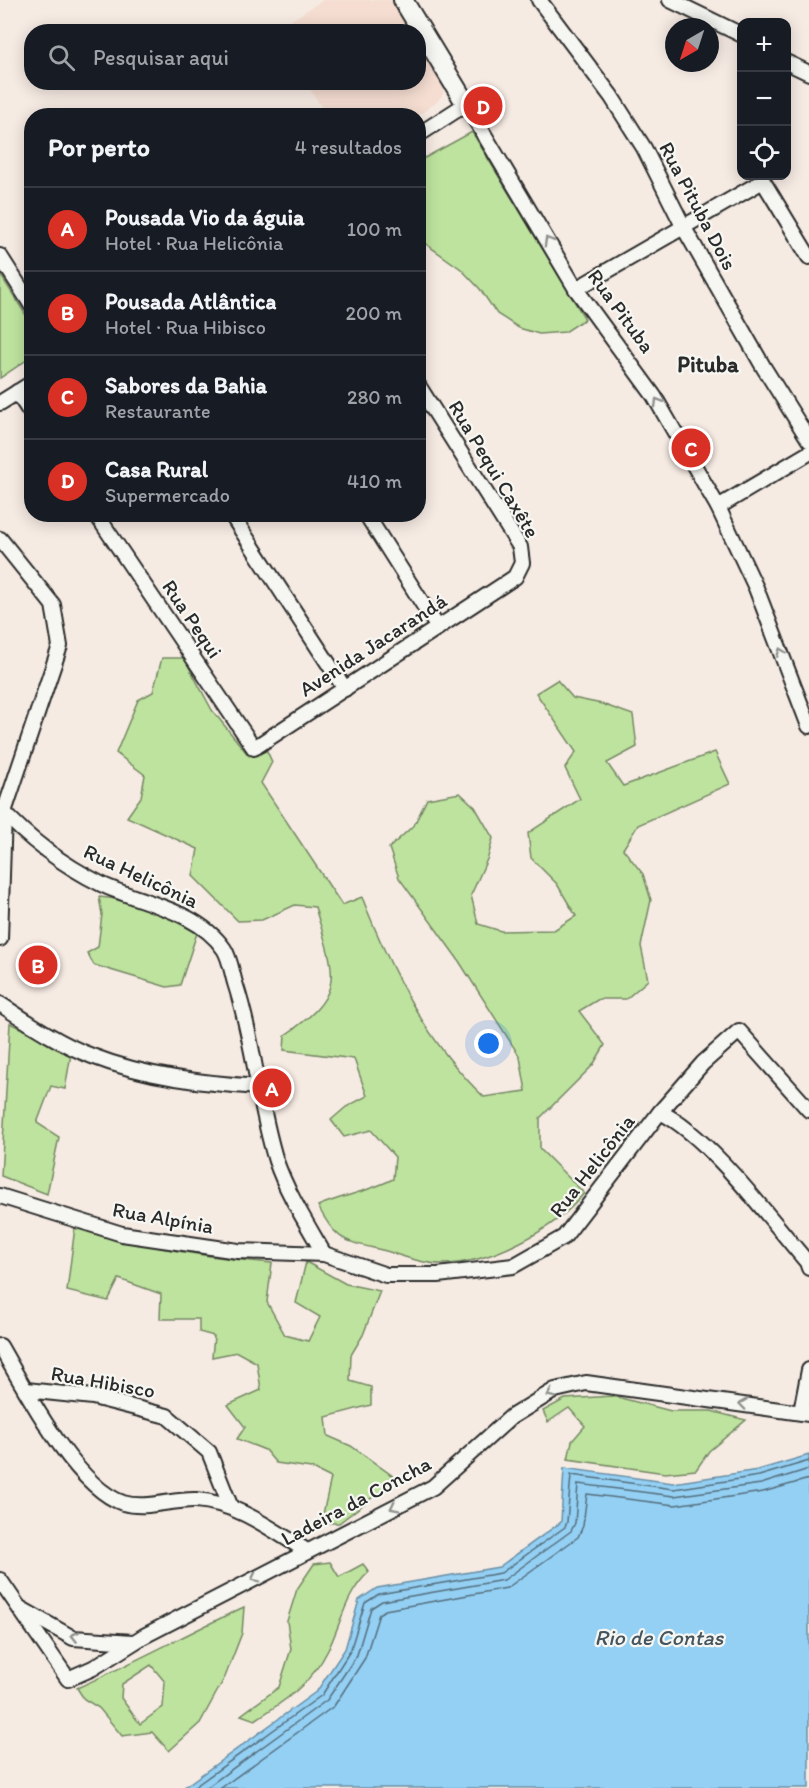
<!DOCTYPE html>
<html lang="pt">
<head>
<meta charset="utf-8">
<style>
  :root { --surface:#171b24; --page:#242831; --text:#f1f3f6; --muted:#9ea1a6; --line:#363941; --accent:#d93025 }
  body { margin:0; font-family:Itim,sans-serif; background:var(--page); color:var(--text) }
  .controls { position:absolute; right:18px; top:18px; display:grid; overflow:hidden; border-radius:12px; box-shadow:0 3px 15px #0003 }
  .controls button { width:54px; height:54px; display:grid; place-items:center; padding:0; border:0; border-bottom:2px solid var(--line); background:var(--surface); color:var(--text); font:30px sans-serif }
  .compass { position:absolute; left:665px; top:18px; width:54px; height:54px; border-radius:50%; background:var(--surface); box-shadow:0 3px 15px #0003; rotate:219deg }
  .you { position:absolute; left:489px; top:1044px; width:21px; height:21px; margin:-15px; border:4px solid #fff; border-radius:50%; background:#1a73e8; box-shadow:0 0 0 9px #1a73e833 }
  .badge { display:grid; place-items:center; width:39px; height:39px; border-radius:50%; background:var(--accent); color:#fff; font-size:20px; font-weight:700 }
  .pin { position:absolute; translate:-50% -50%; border:3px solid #fff; box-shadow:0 2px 6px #0006 }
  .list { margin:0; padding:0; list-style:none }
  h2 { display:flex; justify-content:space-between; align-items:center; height:78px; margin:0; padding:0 24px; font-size:26px }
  h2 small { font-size:20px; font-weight:400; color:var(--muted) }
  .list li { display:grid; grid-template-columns:39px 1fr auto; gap:18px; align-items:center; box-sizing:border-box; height:84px; padding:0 24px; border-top:2px solid var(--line) }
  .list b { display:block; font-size:22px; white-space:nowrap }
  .list p { margin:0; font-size:20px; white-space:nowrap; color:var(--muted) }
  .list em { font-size:20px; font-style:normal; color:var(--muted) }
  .icon { flex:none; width:33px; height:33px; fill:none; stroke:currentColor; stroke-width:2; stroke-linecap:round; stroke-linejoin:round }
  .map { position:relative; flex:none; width:809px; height:1788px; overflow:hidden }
  .search { position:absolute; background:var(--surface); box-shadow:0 3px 15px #0003; left:24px; top:24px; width:402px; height:66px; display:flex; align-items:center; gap:15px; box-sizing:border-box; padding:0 21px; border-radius:24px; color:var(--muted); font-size:22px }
  .panel { position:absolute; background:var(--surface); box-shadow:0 3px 15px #0003; left:24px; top:108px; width:402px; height:414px; border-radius:24px }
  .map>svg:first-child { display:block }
  .built { fill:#f5ddd1 }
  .green { fill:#bee39e; stroke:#748764; stroke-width:1.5; fill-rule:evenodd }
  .water { fill:#93d0f4; stroke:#698ea4; stroke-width:1.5 }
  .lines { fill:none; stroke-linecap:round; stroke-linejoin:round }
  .shore { stroke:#556d7b; stroke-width:1.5 }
  .street-casing { stroke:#2b2b2b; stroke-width:18 }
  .secondary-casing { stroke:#2b2b2b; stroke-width:22 }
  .street { stroke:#f6f6f2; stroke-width:14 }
  .secondary { stroke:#f6f6f2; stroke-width:18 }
  .oneway { stroke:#90908e }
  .labels { text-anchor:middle; stroke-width:4.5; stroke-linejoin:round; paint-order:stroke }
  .street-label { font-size:21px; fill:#2b2b2b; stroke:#f6f6f2 }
  .neighbourhood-label { font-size:22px; font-weight:bold; fill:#2b2b2b; stroke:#f6f6f2 }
  .water-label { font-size:22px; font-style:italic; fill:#45545d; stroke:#f6f6f2 }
</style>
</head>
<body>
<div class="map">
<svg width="809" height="1788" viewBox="0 0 809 1788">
  <rect width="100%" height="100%" fill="#f6ebe3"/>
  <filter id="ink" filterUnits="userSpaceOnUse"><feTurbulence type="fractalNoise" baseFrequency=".0167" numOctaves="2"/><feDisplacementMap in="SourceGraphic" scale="12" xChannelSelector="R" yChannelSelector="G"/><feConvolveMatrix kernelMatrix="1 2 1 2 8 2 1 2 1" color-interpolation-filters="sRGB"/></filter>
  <g filter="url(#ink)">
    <!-- built -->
    <g class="built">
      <polygon points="323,0 393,0 412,31 274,31"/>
      <polygon points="419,42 444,84 443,94 437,102 418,116 327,116 306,83 418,82"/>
    </g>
    <!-- green -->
    <g class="green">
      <polygon points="472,132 585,319 565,332 539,334 519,328 497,314 480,289 461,269 419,239 419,161"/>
      <polygon points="0,274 31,323 31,357 0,378"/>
      <path d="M162,658H184L212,710L249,756L267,751L272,762L261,783L342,905L362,897C390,969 427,1043 484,1097L526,1091L520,1057L457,958L399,878L389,848L414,825L427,799L460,793L475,807L493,838L488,857L471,895L478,924L501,931L554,930L576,916L557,884L531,858L528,833L580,799L565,768L576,752L536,693L557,680L573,698L602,704L633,715L637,747L607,763L623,786L715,752L730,784L638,825L623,849L643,874L651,900L641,946L648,980L626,999H599L579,1011L605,1045L593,1065L540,1118V1149L584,1193C556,1230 487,1265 440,1264C423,1264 402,1256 386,1251C347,1241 337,1244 318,1206C343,1195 368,1192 393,1179L395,1157L371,1130L344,1137L331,1120L346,1107L367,1096L354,1059L284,1050L285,1035C349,992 334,973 315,907L295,905L262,920L238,921L193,876L198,849L127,817L141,797L145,775L116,753L138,700L153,692Z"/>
      <path d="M99,897C134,899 166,916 197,933L180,985L167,987L94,965L87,953L98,947L102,914Z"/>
      <polygon points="10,1023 71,1054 65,1089 51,1086 37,1123 59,1137 47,1194 1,1176"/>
      <path d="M75,1227C140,1247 205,1257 272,1263L267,1302L285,1335L308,1341L320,1317L296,1303L306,1262L346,1284L380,1291L363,1335L351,1355L350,1381L371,1387V1405L326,1417L328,1436L351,1446L401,1482L373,1497L339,1523H321L331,1478L311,1468L276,1463L265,1450L237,1439L245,1427L228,1405L261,1390L257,1363L237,1352L212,1357L214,1336L199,1332V1319H160L161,1294L119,1279L108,1301L67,1291Z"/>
      <polygon points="613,1396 671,1411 711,1411 746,1420 709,1451 696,1470 665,1473 568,1459 572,1441 585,1426 569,1408 548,1422 543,1411 565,1399"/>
      <path d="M330,1562L339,1577L363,1564L369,1572C345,1594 342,1622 328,1650C312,1683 285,1701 255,1720L241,1715L279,1687L291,1649L287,1621L297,1589L314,1564Z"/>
      <path d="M244,1607L242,1633L225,1677L200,1723L169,1751L152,1732L122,1736L99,1708L84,1699L77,1688C134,1663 188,1633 244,1607ZM151,1665L165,1682L163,1707L140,1724L121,1698L122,1684Z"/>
    </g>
    <!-- water -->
    <polygon class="water" points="809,1455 809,1788 183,1788 317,1691 345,1649 359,1600 377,1588 499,1567 561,1522 564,1468 673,1483 758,1470"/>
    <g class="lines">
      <!-- shore -->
      <g class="shore">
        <polyline points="193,1788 322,1695 350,1651 365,1603 379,1594 501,1573 565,1527 567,1522 571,1475 674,1489 759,1476 809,1461"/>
        <polyline points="206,1788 327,1700 357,1655 371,1608 382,1601 504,1580 571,1531 575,1523 578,1484 674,1496 761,1484 809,1469"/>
        <polyline points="221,1788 334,1706 365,1658 379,1614 385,1610 507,1588 578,1537 583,1526 587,1494 675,1505 763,1492 809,1479"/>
      </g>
      <!-- street casing -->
      <g class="street-casing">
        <g id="street">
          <polyline points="539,0 611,96 644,148 684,228 764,368 809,440"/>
          <polyline points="670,0 742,35"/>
          <polyline points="786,62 809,73"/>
          <polyline points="418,135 466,104 576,289 654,396 718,507 756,588 809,726"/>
          <polyline points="0,256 32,306"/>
          <polyline points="576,289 763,181 809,257"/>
          <polyline points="17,392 32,415"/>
          <polyline points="0,403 32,383"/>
          <polyline points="718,507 809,453"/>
          <polyline points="96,514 254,748 515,577 522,563 520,547 418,385"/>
          <polyline points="231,514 345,689"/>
          <polyline points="366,514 438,628"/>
          <polyline points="0,539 53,605 60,646 4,812 0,939"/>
          <path d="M0,808C29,840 63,865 101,884C140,903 198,910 224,949C230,958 232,973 235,983C254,1041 258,1103 276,1161C287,1193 307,1224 324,1254"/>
          <path d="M0,1004C29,1023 60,1044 92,1056C146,1077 202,1083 259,1087"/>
          <path d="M660,1112C709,1136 770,1219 807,1262L809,1268"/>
          <polyline points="0,1196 122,1234 238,1251 324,1254 386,1275 438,1275 513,1266 564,1237 660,1112 703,1063 739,1031 809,1110"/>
          <path d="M0,1346C25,1389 75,1487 123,1503C146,1510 172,1499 196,1500C238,1503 272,1530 307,1551"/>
          <polyline points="26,1390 93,1397 167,1416 209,1452 230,1505"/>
          <polyline points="801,1412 809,1370"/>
          <polyline points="0,1580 68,1679 93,1668 144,1636 433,1487 511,1417 555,1390 586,1383 809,1414"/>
          <polyline points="20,1608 73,1638 133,1642"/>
        </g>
      </g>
      <!-- secondary casing -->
      <g class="secondary-casing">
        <polyline id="secondary" points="403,0 466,104"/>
      </g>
      <!-- street -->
      <use href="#street" class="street"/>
      <!-- secondary -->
      <use href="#secondary" class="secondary"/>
    </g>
    <!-- one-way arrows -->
    <defs><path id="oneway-chevron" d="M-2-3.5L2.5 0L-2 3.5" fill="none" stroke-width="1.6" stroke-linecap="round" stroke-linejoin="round" transform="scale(1.5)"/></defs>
    <g class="oneway">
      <use href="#oneway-chevron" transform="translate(548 241) rotate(-120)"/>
      <use href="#oneway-chevron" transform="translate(658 402) rotate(-121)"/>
      <use href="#oneway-chevron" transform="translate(781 652) rotate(-111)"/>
      <use href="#oneway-chevron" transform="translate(551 1394) rotate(154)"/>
      <use href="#oneway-chevron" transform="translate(743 1404) rotate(-172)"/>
      <use href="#oneway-chevron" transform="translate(394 1507) rotate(153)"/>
      <use href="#oneway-chevron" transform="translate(255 1578) rotate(153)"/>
      <use href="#oneway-chevron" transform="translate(75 1636) rotate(-166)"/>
    </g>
  </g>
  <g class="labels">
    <!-- street labels -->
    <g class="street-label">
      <text transform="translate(698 206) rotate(62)" y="7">Rua Pituba Dois</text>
      <text transform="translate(621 311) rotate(54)" y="7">Rua Pituba</text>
      <text transform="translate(494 469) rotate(59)" y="7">Rua Pequi Caxête</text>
      <text transform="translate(192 619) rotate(56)" y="7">Rua Pequi</text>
      <text transform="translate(373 645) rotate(-33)" y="7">Avenida Jacarandá</text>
      <text transform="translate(141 876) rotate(25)" y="7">Rua Helicônia</text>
      <text transform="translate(592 1166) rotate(-52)" y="7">Rua Helicônia</text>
      <text transform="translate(163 1218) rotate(10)" y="7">Rua Alpínia</text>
      <text transform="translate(103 1382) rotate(10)" y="7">Rua Hibisco</text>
      <text transform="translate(356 1501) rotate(-28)" y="7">Ladeira da Concha</text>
    </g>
    <!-- neighbourhood labels -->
    <g class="neighbourhood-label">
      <text x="708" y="372">Pituba</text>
    </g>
    <!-- water labels -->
    <g class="water-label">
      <text x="659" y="1645">Rio de Contas</text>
    </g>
  </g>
</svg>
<div class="controls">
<button>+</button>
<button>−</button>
<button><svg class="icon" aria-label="locate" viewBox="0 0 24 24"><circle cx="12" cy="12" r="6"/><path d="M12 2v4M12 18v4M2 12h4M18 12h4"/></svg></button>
</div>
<svg class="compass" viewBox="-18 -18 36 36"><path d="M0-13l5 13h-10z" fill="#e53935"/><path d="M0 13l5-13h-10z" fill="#9ea1a6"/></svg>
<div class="you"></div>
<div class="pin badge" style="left:272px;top:1088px">A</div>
<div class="pin badge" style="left:38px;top:965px">B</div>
<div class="pin badge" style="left:691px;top:448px">C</div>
<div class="pin badge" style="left:483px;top:106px">D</div>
<div class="search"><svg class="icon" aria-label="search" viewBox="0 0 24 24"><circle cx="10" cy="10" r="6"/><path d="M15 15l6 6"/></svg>Pesquisar aqui</div>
<section class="panel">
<h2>Por perto<small>4 resultados</small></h2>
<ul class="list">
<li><span class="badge">A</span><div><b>Pousada Vio da águia</b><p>Hotel · Rua Helicônia</p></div><em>100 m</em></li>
<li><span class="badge">B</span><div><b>Pousada Atlântica</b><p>Hotel · Rua Hibisco</p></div><em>200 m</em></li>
<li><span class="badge">C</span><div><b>Sabores da Bahia</b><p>Restaurante</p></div><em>280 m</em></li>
<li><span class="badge">D</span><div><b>Casa Rural</b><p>Supermercado</p></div><em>410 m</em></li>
</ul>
</section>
</div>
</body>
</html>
